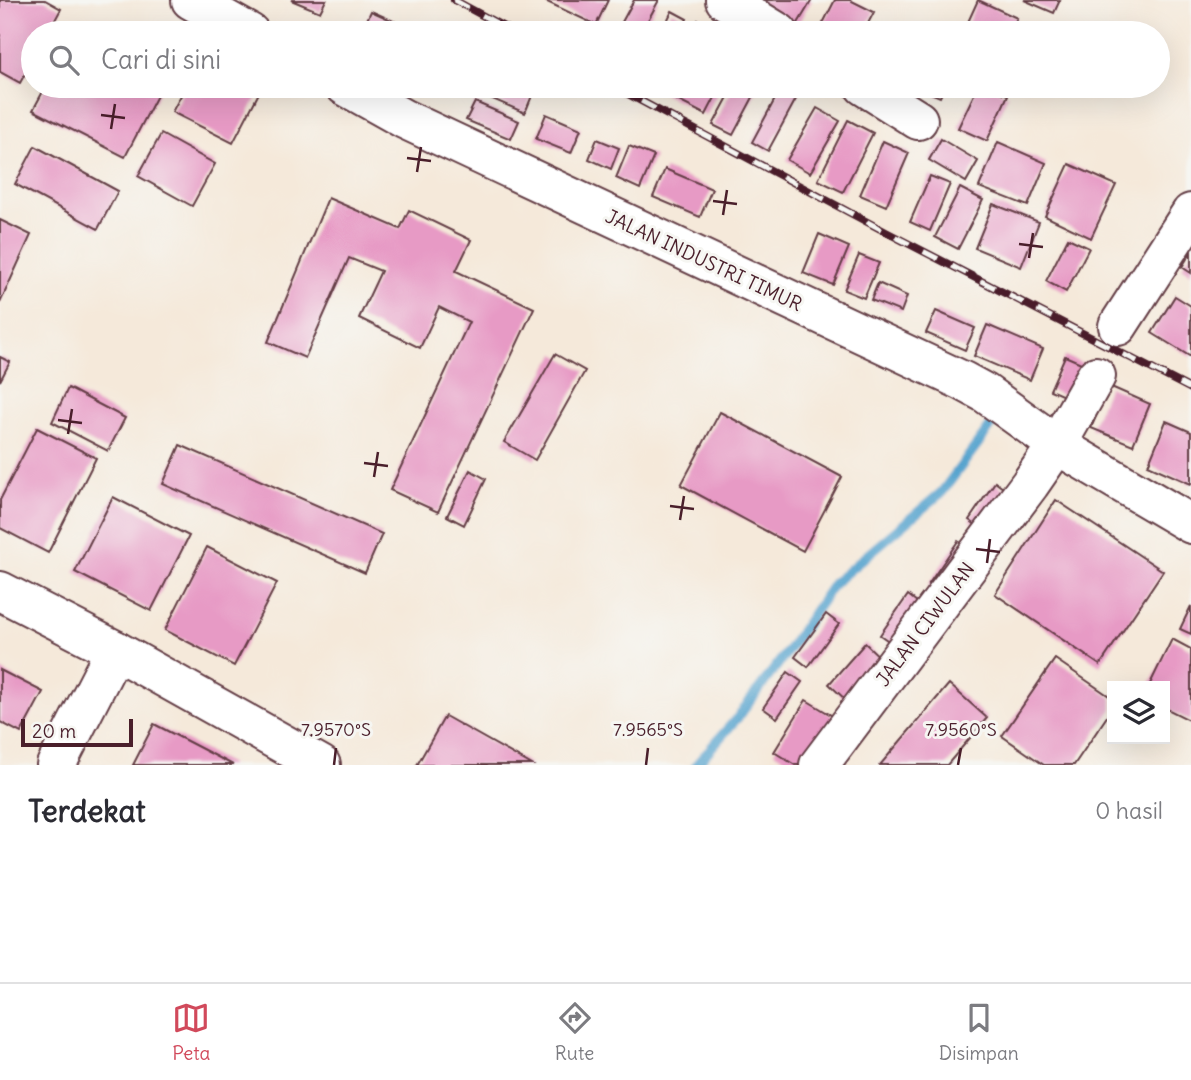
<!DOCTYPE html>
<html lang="id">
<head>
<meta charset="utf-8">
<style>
  :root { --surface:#fff; --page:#f7f7f7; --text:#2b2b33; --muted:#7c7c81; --line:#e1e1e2; --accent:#d1495b }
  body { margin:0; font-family:Delius,sans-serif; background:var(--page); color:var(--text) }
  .controls { position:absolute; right:21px; bottom:21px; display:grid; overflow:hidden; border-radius:0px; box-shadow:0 7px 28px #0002 }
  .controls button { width:63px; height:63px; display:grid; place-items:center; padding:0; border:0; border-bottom:2px solid var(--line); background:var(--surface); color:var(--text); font:35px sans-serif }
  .scale { position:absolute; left:21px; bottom:18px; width:112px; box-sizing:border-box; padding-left:7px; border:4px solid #4a1f2b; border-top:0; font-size:19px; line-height:24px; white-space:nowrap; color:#4a1f2b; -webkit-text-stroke:5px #f6f6f2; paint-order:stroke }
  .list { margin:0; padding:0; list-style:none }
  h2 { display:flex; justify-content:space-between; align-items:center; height:91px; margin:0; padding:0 28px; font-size:30px }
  h2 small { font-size:23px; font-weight:400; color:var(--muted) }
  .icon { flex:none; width:38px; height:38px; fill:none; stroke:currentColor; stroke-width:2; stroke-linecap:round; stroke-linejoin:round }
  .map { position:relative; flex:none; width:1191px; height:765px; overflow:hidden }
  .search { position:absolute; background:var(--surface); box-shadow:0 7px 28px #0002; left:21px; right:21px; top:21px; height:77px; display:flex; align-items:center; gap:18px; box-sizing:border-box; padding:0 24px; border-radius:38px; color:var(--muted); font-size:26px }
  .sheet { height:217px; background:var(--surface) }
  nav { display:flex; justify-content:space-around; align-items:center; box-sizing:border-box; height:98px; border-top:2px solid var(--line); background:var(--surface); font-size:19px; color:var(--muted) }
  nav a { display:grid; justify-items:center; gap:4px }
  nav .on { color:var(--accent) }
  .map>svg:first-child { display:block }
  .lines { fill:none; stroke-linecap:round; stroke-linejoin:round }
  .stream { stroke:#55a3ce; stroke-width:10 }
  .building { fill:#e79ac5 }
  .minor-casing { stroke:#643d45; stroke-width:42 }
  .minor { stroke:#fff; stroke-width:38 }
  .rail-casing { stroke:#4a1f2b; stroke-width:8 }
  .rail { stroke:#f6f6f2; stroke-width:5; stroke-dasharray:16; stroke-linecap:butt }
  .ticks { fill:none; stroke:#4a1f2b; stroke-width:2.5 }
  .labels { text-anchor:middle; stroke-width:6; stroke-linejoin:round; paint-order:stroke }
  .street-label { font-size:19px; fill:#4a1f2b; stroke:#f6f6f2 }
  .ticks-label { font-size:18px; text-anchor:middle; fill:#4a1f2b; stroke:#f6f6f2; stroke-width:6; stroke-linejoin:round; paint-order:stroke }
</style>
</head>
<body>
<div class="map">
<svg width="1191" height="765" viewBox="0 0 1191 765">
  <rect width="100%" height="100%" fill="#f6f6f2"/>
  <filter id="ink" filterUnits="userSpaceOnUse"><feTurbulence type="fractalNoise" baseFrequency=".0143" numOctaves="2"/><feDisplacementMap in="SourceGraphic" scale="14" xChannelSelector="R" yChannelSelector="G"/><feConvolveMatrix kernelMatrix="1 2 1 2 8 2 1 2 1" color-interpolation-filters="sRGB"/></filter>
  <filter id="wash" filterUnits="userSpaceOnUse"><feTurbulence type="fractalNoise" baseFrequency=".00686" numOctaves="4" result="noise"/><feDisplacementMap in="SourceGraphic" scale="28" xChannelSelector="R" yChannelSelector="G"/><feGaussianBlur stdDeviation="1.57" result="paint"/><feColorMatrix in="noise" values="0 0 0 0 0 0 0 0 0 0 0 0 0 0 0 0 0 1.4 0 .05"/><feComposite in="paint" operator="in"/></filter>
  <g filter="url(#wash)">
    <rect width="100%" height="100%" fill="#f5e9da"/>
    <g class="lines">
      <!-- stream -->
      <polyline class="stream" points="696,765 738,717 784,656 834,583 942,492 996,419"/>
    </g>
    <g id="blocks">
      <!-- building -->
      <g class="building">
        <polygon points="0,0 45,0 61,9 48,33 33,33 33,59 20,83 0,72"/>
        <polygon points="291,0 326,0 320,12"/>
        <polygon points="543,0 608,0 596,25"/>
        <polygon points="634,0 659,0 641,33 616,33"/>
        <polygon points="753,0 812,0 797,25"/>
        <polygon points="835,0 850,0 874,12 863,33 818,33"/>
        <polygon points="978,0 1017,18 1010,33 963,33"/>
        <polygon points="1024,0 1060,0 1054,13"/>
        <polygon points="371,11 416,31 416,33 361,33"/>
        <polygon points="672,11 687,19 680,33 661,33"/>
        <polygon points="698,20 723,33 691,33"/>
        <polygon points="888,25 907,33 884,33"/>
        <polygon points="46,86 162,86 125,157 33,110"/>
        <polygon points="186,86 250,86 260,91 233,143 172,112"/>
        <polygon points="484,86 536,86 525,113 481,94"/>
        <polygon points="664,86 721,86 706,115 661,92"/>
        <polygon points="734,86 759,86 733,135 713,125"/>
        <polygon points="782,86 797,86 802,88 768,151 752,142"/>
        <polygon points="914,86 945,86 940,97"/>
        <polygon points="978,86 986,86 1008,95 987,141 958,128"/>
        <polygon points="475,102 519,121 511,139 466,120"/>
        <polygon points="817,108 840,121 810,173 787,160"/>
        <polygon points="546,114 581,129 571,153 536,139"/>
        <polygon points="848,120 873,133 843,192 818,180"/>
        <polygon points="161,134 215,164 192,206 138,176"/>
        <polygon points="597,139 619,148 611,169 589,159"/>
        <polygon points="941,139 978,161 966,182 929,160"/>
        <polygon points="883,141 909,153 886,206 860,195"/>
        <polygon points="998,142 1046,163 1028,206 979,187"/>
        <polygon points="35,146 118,191 98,229 15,184"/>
        <polygon points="629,146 654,156 640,189 616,178"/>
        <polygon points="1069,164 1116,185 1091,238 1045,216"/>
        <polygon points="665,169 712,189 700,217 653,197"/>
        <polygon points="930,176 950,184 930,231 910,222"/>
        <polygon points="960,188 983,200 958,249 935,237"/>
        <polygon points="328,198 400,229 409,210 471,240 456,271 534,308 438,512 390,490 469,322 439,307 420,348 359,318 381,271 349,258 305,358 268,342"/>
        <polygon points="993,204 1039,222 1021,267 975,248"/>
        <polygon points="0,220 31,235 0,303"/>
        <polygon points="819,234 849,247 833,285 803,273"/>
        <polygon points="1068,238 1089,248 1066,292 1046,281"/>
        <polygon points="1191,252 1191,273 1182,267"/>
        <polygon points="859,255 879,263 864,298 844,290"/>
        <polygon points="878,283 907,296 901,312 871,300"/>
        <polygon points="1175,296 1191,306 1191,357 1152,333"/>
        <polygon points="936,311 975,328 965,350 926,333"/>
        <polygon points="987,325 1043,349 1030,380 974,356"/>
        <polygon points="555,354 585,371 535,460 504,442"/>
        <polygon points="1065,356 1095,369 1080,403 1050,390"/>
        <polygon points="0,357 10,362 0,381"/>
        <polygon points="1109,386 1150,404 1133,445 1091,428"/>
        <polygon points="68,388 125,418 108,451 52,422"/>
        <polygon points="720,412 842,477 803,551 681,485"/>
        <polygon points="1166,421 1191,432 1191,484 1148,465"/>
        <polygon points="37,428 96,458 48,553 0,528 0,500"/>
        <polygon points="180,445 382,534 365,573 163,484"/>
        <polygon points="470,470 486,479 464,525 447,516"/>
        <polygon points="995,482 1012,495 986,532 969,520"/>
        <polygon points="113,497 189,536 151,611 75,572"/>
        <polygon points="1056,500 1163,571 1100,665 995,594"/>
        <polygon points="958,541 972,550 942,594 928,585"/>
        <polygon points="207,547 277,583 234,666 165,630"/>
        <polygon points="908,595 927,610 900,649 880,635"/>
        <polygon points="1191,606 1191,634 1180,629"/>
        <polygon points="826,614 839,624 808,667 795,657"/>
        <polygon points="1172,639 1191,649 1191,721 1165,708 1165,686 1149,686"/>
        <polygon points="865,643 886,663 850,704 829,684"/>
        <polygon points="1055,659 1112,698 1112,709 1074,765 1044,765 1002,736"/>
        <polygon points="0,670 43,692 21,733 0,722"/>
        <polygon points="788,672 802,682 777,718 763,708"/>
        <polygon points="949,684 987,718 947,765 880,765"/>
        <polygon points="806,700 836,718 807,765 795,765 774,752"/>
        <polygon points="445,716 532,765 417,765"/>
        <polygon points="154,724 233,765 133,765"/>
      </g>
    </g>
  </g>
  <g filter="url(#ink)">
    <use href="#blocks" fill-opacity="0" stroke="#643d45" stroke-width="2"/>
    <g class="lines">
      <!-- minor casing -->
      <g class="minor-casing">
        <g id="minor">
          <polyline points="191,0 250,33"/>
          <polyline points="725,0 779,33"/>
          <polyline points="345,86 404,119 963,381 985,393 1057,445 1191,524"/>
          <polyline points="864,86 918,120"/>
          <polyline points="1118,326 1191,213"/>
          <polyline points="0,591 115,650 321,765"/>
          <polyline points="56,765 115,650"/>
          <polyline points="819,765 1030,484 1057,445 1096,376"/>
        </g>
      </g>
      <!-- minor -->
      <use href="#minor" class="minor"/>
      <!-- rail casing -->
      <g class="rail-casing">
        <g id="rail">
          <polyline points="454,0 515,33"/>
          <polyline points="613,86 886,232 1191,389"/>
        </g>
      </g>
      <!-- rail -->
      <use href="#rail" class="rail"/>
    </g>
  </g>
  <!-- ticks -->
  <path class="ticks" d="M101,115L125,118M111,129L115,104M407,158L431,161M417,172L421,147M713,201L737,204M723,215L727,190M1019,244L1043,247M1029,258L1033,233M58,420L82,423M68,434L72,409M364,463L388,466M374,477L378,452M670,506L694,509M680,520L684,496M976,549L1000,552M987,563L990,539M334,765L336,748M646,765L648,748M958,765L961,748"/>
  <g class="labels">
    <!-- street labels -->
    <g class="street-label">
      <text transform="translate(704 260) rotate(25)" y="7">JALAN INDUSTRI TIMUR</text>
      <text transform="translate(925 624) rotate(-53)" y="7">JALAN CIWULAN</text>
    </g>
  </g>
  <g class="ticks-label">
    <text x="336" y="736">7.9570°S</text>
    <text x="648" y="736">7.9565°S</text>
    <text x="961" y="736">7.9560°S</text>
  </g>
</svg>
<div class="controls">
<button><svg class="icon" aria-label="layers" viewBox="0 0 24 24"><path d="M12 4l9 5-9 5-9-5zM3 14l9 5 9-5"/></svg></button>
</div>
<div class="scale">20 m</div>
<div class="search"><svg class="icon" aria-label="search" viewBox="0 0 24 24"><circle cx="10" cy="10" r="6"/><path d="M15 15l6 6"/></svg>Cari di sini</div>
</div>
<section class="sheet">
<h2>Terdekat<small>0 hasil</small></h2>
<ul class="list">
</ul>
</section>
<nav>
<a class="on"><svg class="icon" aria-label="map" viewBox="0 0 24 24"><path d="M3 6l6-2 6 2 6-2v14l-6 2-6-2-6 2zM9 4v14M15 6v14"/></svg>Peta</a>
<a><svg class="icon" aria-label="directions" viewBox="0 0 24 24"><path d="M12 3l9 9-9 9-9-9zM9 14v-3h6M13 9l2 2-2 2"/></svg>Rute</a>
<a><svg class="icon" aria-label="saved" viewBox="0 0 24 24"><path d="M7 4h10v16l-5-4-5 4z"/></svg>Disimpan</a>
</nav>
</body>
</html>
